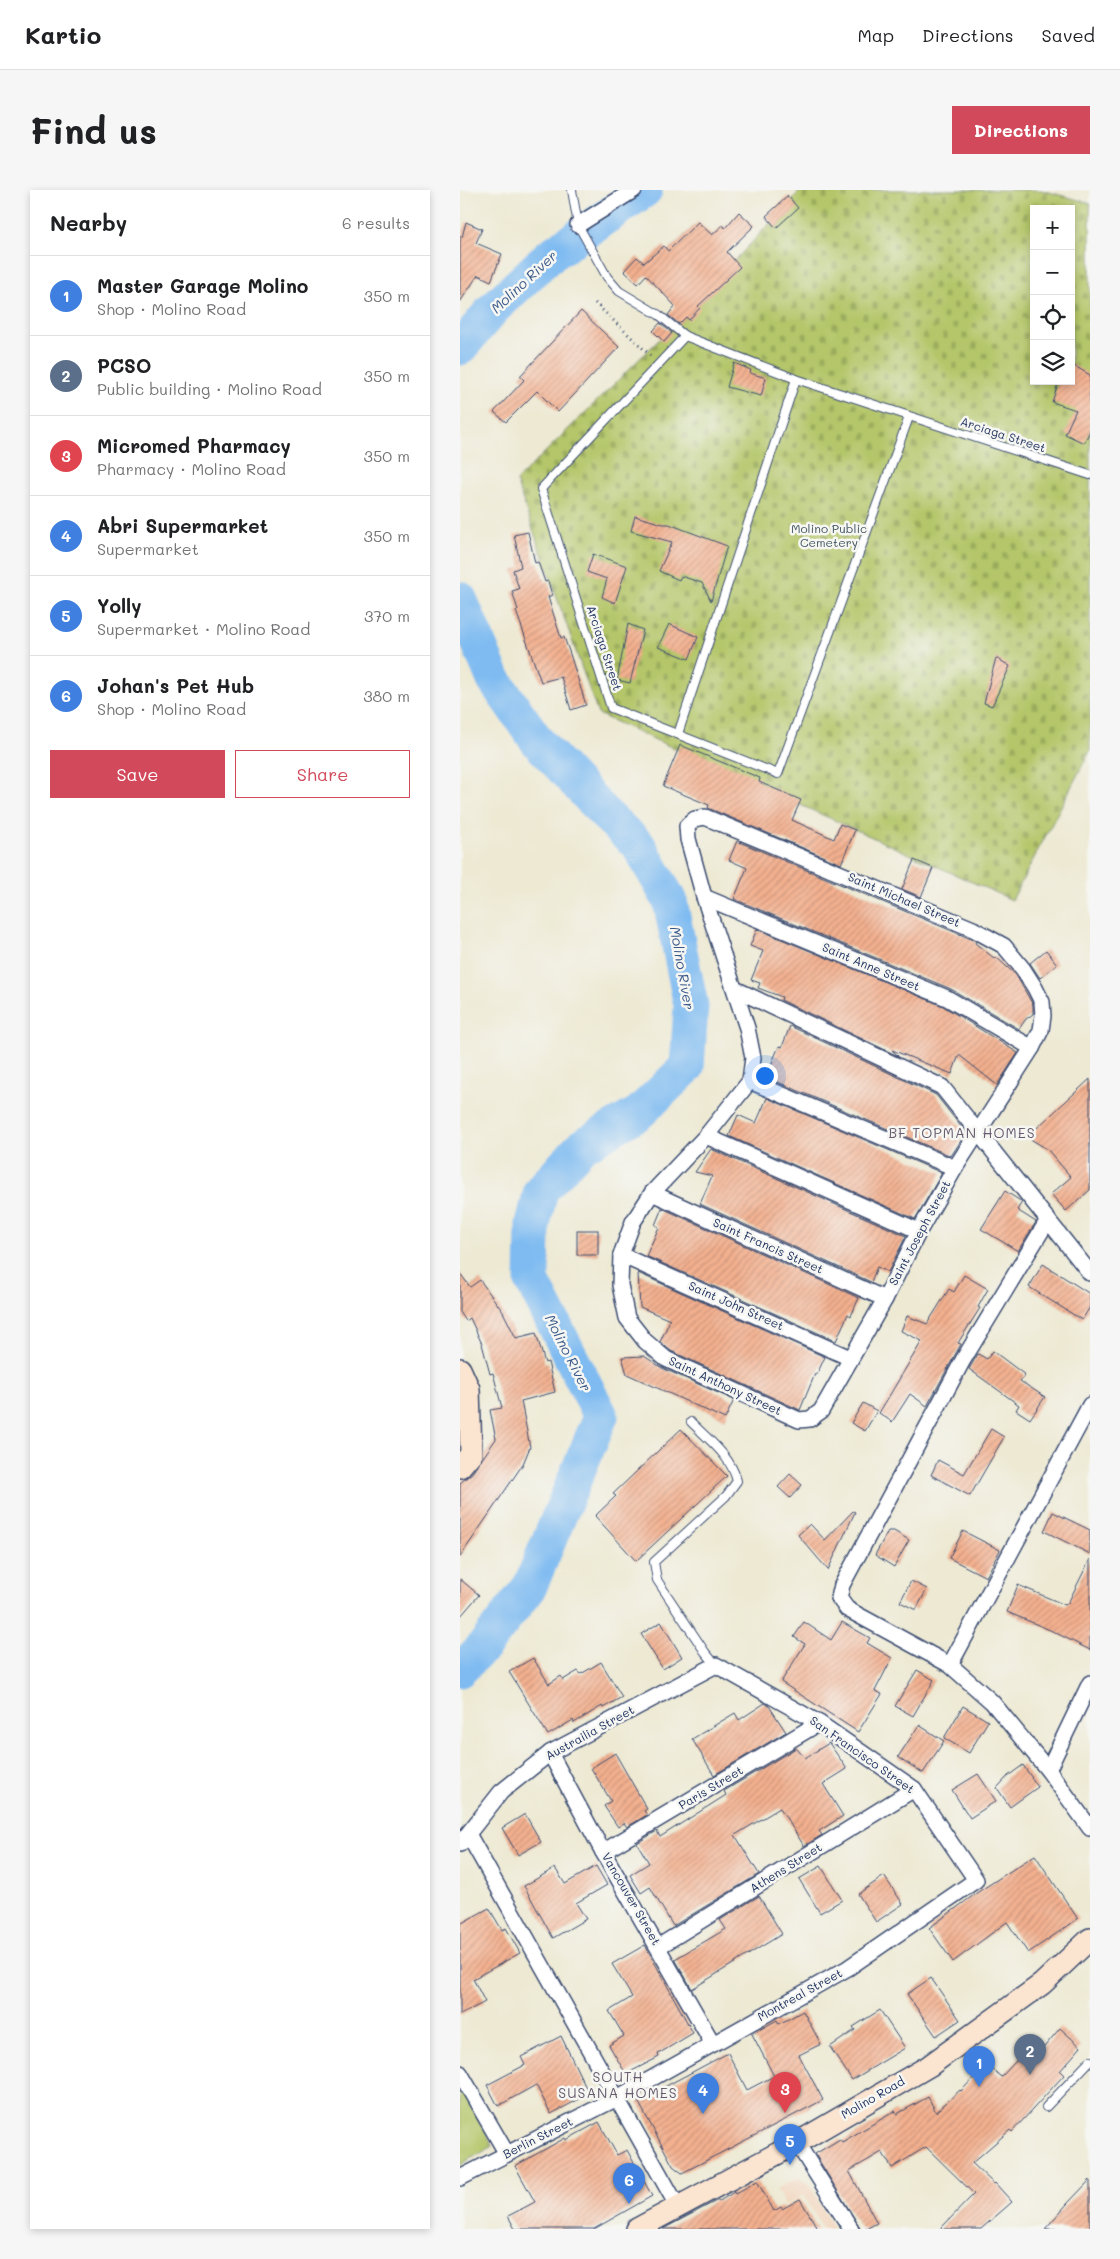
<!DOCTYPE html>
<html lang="en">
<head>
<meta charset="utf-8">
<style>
  :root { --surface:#fff; --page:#f6f6f6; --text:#202124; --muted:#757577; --line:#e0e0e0; --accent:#d1495b }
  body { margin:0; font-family:Mali,sans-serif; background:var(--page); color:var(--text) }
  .controls { position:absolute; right:15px; top:15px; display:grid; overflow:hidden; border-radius:0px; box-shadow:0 2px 8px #0003 }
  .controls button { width:45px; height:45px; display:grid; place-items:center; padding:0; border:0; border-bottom:1px solid var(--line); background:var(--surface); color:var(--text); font:25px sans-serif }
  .you { position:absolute; left:304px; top:885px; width:18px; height:18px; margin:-12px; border:4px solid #fff; border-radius:50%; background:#1a73e8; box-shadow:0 0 0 8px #1a73e833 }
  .badge { display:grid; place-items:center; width:32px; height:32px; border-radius:50%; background:var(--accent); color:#fff; font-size:16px; font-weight:700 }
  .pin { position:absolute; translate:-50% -41px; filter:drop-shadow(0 1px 2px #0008) }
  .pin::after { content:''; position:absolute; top:26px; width:18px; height:15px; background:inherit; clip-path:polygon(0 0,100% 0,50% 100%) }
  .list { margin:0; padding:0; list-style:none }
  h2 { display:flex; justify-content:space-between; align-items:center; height:65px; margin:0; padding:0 20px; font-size:21px }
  h2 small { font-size:16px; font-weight:400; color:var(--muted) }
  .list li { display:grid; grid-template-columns:32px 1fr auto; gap:15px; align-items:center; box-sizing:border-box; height:80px; padding:0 20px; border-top:1px solid var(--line) }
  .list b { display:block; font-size:19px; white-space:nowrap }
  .list p { margin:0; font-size:16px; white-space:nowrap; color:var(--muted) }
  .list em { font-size:16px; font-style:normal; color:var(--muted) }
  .actions { display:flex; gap:10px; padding:15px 20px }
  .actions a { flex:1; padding:11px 0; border:1px solid var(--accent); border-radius:0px; text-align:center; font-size:18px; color:var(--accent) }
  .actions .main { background:var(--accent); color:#fff }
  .icon { flex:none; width:28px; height:28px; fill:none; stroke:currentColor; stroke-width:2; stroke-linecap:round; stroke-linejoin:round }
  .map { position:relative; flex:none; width:630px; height:2039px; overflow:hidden; border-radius:0px }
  header { display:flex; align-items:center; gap:30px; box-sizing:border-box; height:70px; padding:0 25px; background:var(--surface); border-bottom:1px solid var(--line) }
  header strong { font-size:24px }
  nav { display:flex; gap:28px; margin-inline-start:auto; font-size:18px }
  .intro { display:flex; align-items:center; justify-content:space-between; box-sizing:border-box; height:120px; padding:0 30px }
  h1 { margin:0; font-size:35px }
  .button { padding:12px 22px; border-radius:0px; background:var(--accent); color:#fff; font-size:18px; font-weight:700 }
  main { display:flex; gap:30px; padding:0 30px }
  aside { flex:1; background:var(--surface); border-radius:0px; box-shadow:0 2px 8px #0003 }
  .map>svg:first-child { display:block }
  .built { fill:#f2d5bd }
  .cemetery { fill:url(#cemetery-stones); stroke:#687a64; fill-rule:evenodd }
  .green { fill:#b4c669; stroke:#687a64 }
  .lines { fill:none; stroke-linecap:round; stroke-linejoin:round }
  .river { stroke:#7fbbf1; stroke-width:35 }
  .building { fill:url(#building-hatch) }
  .lane-casing { stroke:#3a4b70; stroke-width:10 }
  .street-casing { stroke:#3a4b70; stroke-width:18 }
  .secondary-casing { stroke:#3a4b70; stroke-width:24 }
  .path { stroke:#3a4b70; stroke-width:3; stroke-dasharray:1 4; stroke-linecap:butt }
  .lane { stroke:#fff; stroke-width:8 }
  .street { stroke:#fff; stroke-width:15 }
  .secondary { stroke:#fce5d0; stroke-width:21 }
  .labels { text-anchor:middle; stroke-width:5; stroke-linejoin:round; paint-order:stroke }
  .street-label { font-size:12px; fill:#1b2f5e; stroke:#f6f6f2 }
  .park-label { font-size:12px; fill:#415561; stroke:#f6f6f2 }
  .water-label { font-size:14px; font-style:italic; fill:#39598a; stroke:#f6f6f2 }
  .neighbourhood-label { font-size:14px; letter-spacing:1px; fill:#675c6f; stroke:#f6f6f2 }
</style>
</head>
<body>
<header>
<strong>Kartio</strong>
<nav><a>Map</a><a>Directions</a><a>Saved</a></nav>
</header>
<div class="intro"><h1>Find us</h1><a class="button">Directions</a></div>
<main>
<aside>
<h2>Nearby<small>6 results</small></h2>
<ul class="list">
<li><span class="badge" style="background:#3f7fe0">1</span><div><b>Master Garage Molino</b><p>Shop · Molino Road</p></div><em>350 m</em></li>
<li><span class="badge" style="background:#5c6f8a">2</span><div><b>PCSO</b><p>Public building · Molino Road</p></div><em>350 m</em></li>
<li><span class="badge" style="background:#e0444e">3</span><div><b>Micromed Pharmacy</b><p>Pharmacy · Molino Road</p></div><em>350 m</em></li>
<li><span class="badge" style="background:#3f7fe0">4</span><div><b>Abri Supermarket</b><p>Supermarket</p></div><em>350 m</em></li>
<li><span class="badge" style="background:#3f7fe0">5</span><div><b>Yolly</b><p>Supermarket · Molino Road</p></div><em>370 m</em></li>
<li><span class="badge" style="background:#3f7fe0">6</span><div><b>Johan's Pet Hub</b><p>Shop · Molino Road</p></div><em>380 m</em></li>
</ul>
<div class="actions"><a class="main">Save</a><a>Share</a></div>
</aside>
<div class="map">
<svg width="630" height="2039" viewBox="0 0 630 2039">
  <defs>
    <pattern id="cemetery-stones" width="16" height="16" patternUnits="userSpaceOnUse" patternTransform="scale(1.25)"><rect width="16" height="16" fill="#b4c669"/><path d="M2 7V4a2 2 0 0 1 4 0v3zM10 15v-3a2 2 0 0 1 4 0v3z" fill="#9aaa5d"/></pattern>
    <pattern id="building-hatch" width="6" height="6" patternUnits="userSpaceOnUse" patternTransform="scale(1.25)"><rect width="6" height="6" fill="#f4b18f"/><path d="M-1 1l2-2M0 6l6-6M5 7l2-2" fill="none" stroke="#c59078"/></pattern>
  </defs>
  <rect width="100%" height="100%" fill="#f6f6f2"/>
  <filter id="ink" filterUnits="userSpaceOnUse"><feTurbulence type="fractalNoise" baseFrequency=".02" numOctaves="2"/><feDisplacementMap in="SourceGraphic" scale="10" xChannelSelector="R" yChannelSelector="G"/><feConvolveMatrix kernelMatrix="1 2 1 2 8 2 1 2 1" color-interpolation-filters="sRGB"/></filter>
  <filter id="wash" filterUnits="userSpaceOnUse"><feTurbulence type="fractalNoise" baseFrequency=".0096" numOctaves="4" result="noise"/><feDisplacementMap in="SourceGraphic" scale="20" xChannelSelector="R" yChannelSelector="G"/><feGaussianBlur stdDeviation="1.12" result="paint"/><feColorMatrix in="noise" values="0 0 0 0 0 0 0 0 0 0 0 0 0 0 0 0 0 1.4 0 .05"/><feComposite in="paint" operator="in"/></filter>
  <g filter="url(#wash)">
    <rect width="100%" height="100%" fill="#ede9d3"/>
    <!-- built -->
    <polygon class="built" points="339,1988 350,1995 373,2039 363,2039 344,2005 325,2015 316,1999"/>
    <!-- cemetery -->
    <path class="cemetery" d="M341,0H581L630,13V561L552,710L138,524L56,291L223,126ZM574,19H611V191H574Z"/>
    <!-- green -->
    <polygon class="green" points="0,1897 33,1956 0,1975"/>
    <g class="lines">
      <!-- river -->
      <g class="river">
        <polyline points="0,158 33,119 88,67 185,0"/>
        <polyline points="0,409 34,490 78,552 145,624 179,656 210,711 231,816 227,877 179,923 122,956 81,1000 73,1034 72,1091 141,1226 70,1396 24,1456 0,1480"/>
      </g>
    </g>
    <g id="blocks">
      <!-- building -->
      <g class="building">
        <polygon points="328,6 338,18 316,38 306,26"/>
        <polygon points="279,22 294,36 267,62 280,77 238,116 240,118 229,130 226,127 219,134 208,125 215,116 186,85 178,94 164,81 177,67 184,73 204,56 208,61 238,32 252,45 263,35 265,38"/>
        <polygon points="6,32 22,39 16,53 42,64 31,91 18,85 0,112 0,46 2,47"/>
        <polygon points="121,121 159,157 98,222 77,201 46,232 34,222 64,190 60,186"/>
        <polygon points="200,133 212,143 204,152 193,141"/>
        <polygon points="274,173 291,180 290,183 306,188 301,206 267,197"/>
        <polygon points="611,174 630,185 630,241 624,253 605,244 616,220 592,212 599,191 611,191"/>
        <polygon points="175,326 203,334 209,334 267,356 251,411 242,393 221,386 219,390 199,381 212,352 171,341"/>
        <polygon points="68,342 75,373 78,372 85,392 88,391 92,405 88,407 101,448 104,447 110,464 126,515 111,520 101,487 81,492 56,421 58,420 52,401 59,399 53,380 61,377 54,345"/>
        <polygon points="133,364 167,376 155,413 142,407 147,389 127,382"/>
        <polygon points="168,434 183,440 170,493 157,490"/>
        <polygon points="209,434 238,447 229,469 198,457"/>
        <polygon points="536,468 550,476 532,516 524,513"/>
        <polygon points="220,555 300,588 299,592 341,610 332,630 374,649 380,634 395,640 381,674 248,618 249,615 203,596"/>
        <polygon points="277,651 516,751 515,753 534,768 536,767 556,785 573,815 573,824 566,829 559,839 491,799 274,709 287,678 269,670"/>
        <polygon points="454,670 473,678 461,707 442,699"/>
        <polygon points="297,739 483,816 558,863 537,895 499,865 492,884 432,860 438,866 321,810 322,807 298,798 300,793 291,790 303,761 290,756"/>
        <polygon points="586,760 597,774 580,788 570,773"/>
        <polygon points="330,836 476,905 506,943 491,966 306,887 319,856 322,857"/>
        <polygon points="630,889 630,1000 606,1021 591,1004 611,987 587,959 567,947"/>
        <polygon points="307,908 482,983 455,1029 269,946 278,925 296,933"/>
        <polygon points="251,959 446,1046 428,1082 417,1077 411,1092 240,1014 252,986 235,982"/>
        <polygon points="545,1001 562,1012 557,1020 576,1032 558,1061 521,1039"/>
        <polygon points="202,1018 399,1108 391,1126 388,1124 376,1151 186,1066 199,1037 195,1035"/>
        <rect x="117" y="1040" width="21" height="25"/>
        <polygon points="583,1074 630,1104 630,1117 622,1130 569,1097"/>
        <polygon points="0,1083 10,1097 20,1090 43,1122 56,1148 76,1143 85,1173 88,1172 95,1202 61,1211 70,1257 63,1274 0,1367 0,1293 12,1283 36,1249 30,1220 42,1218 33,1183 30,1184 22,1154 10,1128 6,1131 0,1122"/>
        <polygon points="178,1083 365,1167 357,1184 355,1184 340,1220 211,1161 200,1152 210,1130 180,1117"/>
        <polygon points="504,1085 528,1099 518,1117 520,1118 498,1153 501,1154 467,1216 450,1204 432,1232 419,1223 462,1151 441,1141 447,1126 467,1134 489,1099 494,1102"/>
        <polygon points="533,1161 565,1185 560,1191 585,1207 570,1229 556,1220 559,1215 509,1179 518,1164 527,1169"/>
        <polygon points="184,1166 202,1178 274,1210 265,1229 167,1184 162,1167"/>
        <polygon points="403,1213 417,1221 405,1241 391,1233"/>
        <polygon points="221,1239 267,1286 176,1371 135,1326 156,1306 153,1304"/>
        <polygon points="531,1239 544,1247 510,1306 471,1285 478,1270 504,1284"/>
        <polygon points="330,1284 342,1295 330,1308 318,1297"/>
        <polygon points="393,1321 395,1322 368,1380 338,1345 350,1334 365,1350"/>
        <polygon points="593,1322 630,1340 630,1364 584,1341"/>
        <polygon points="428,1341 434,1341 449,1350 434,1377 415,1365"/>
        <polygon points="503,1341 540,1360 526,1387 489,1368"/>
        <polygon points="630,1369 630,1460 590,1440 547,1422 558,1395 605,1415 608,1413"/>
        <polygon points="0,1389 19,1405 0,1427"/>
        <polygon points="451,1391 467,1399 456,1420 440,1412"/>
        <polygon points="201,1432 222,1467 203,1479 181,1444"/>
        <polygon points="344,1432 371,1450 382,1432 410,1448 407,1453 432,1468 415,1501 422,1504 398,1542 321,1492 345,1454 334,1447"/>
        <polygon points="73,1468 89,1494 101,1486 103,1490 118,1481 121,1484 141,1472 162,1507 143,1518 142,1516 114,1533 113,1530 88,1545 49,1482"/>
        <polygon points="457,1480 474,1490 453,1526 435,1516"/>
        <polygon points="305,1513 309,1516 326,1542 254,1585 232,1549 275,1523 279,1530"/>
        <polygon points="503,1516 528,1531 509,1563 484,1548"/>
        <polygon points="459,1535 484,1551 463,1583 438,1567"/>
        <polygon points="369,1553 387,1579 363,1594 383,1626 359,1641 362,1645 344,1656 320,1618 275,1645 299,1684 213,1736 190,1697 181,1703 170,1685 189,1673 177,1653 197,1641 200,1647 266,1605 264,1601 336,1558 345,1568"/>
        <polygon points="155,1563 187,1619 184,1621 187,1625 167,1637 164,1633 158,1637 144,1616 151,1611 131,1578"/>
        <polygon points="563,1575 578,1597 550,1617 537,1598 548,1586"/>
        <polygon points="518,1584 536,1611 510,1628 492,1600"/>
        <polygon points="65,1624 81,1652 58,1665 42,1638"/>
        <polygon points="575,1665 618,1729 568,1763 547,1732 493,1772 469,1738 518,1702"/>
        <polygon points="136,1676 147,1695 116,1713 126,1729 93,1748 64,1696 95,1678 105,1694"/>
        <polygon points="361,1676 382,1710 360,1723 339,1689"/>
        <polygon points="424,1686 443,1714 416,1732 398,1704"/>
        <polygon points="299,1706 322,1744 232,1799 215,1769 266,1739 260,1730"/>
        <polygon points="29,1718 42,1740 46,1738 60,1763 13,1789 25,1812 0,1825 0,1734"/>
        <polygon points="185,1755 233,1843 198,1864 199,1867 166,1884 149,1855 164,1846 149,1821 172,1807 152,1774"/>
        <polygon points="471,1788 500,1830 476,1846 447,1804"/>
        <polygon points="420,1820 445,1858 392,1890 370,1857 395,1840 393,1837"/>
        <polygon points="343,1821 361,1854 339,1865 363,1910 222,1983 213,1976 178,1911 268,1863 287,1900 314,1886 292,1844 317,1830 319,1834"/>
        <polygon points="600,1838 621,1857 600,1881 604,1885 552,1942 550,1940 512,1973 534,1994 535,1993 552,2012 521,2039 480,2039 514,2004 466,1957 432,1978 422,1962 389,1981 417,2033 406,2039 401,2039 355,1964 380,1949 382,1952 435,1921 437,1924 468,1907 476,1922 500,1900 501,1901 527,1874 541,1887 572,1854 580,1862"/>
        <polygon points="101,1846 129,1904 91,1924 76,1895 38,1916 27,1895 65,1875 61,1867"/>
        <polygon points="139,1932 157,1965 167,1960 192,2006 134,2039 55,2039 48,2026 75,2012 55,1976 105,1948 106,1950"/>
        <polygon points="630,1990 630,2039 585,2039 608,2013"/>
        <polygon points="297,1991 314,2021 321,2017 322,2019 340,2009 358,2039 203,2039 258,2010 258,2012 274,2002 275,2004"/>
      </g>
    </g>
  </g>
  <g filter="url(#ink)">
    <use href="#blocks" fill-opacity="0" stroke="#3a4b70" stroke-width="1"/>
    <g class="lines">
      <!-- lane casing -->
      <g class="lane-casing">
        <g id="lane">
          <polyline points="112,0 118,35 147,87 159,101 199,125 225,146 336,189 630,285"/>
          <polyline points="225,146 81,299 151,518 318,584 449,227"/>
          <polyline points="218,544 336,189"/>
          <path d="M231,1232C249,1250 271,1266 277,1291L266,1306L194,1372L197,1390L245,1462L256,1475"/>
          <polyline points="586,1917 630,1871"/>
        </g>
      </g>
      <!-- street casing -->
      <g class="street-casing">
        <g id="street">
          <polyline points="118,35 174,0"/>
          <polygon points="245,627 513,739 544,756 563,779 575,798 582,812 583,826 581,840 572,858 495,978 459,1041 425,1109 361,1221 350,1229 339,1230 206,1169 185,1151 167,1128 160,1095 161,1065 173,1032 192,1003 246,946 290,891 293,868 287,838 244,707 228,649 227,636 235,629"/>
          <polyline points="244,707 487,808 572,858"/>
          <polyline points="275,799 482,897 630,1083"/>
          <polyline points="290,891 495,978"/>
          <polyline points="246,946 459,1041"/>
          <polyline points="192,1003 425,1109"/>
          <polyline points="588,1030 503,1170 382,1395 379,1408 387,1419 490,1475 532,1512 588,1580 630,1638"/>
          <polyline points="161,1065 390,1168"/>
          <polyline points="490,1475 630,1215"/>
          <polyline points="90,1563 143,1662 253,1854"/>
          <polyline points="588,1580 630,1493"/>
          <polyline points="8,1644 218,2017"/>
          <polyline points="0,1654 41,1602 90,1563 256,1475 359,1533 454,1599 516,1690 388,1778 157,1908 0,1988"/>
          <polyline points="143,1662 359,1533"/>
          <polyline points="198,1757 454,1599"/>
          <polyline points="0,1883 47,1964"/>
          <polyline points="337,1953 391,2039"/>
        </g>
      </g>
      <!-- secondary casing -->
      <g class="secondary-casing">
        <g id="secondary">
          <polyline points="0,1179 9,1199 11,1264 0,1277"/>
          <polyline points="177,2039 337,1953 469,1876 582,1794 630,1749"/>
        </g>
      </g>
      <!-- path -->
      <polyline class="path" points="135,113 191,166"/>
      <!-- lane -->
      <use href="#lane" class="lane"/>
      <!-- street -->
      <use href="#street" class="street"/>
      <!-- secondary -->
      <use href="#secondary" class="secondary"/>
    </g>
  </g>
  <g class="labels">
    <!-- street labels -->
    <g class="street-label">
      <text transform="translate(543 245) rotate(18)" y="4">Arciaga Street</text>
      <text transform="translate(144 458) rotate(72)" y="4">Arciaga Street</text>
      <text transform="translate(444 710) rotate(23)" y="4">Saint Michael Street</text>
      <text transform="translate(411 777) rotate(23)" y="4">Saint Anne Street</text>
      <text transform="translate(460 1043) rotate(-62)" y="4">Saint Joseph Street</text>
      <text transform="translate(308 1056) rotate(24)" y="4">Saint Francis Street</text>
      <text transform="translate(276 1116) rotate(24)" y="4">Saint John Street</text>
      <text transform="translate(265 1196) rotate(25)" y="4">Saint Anthony Street</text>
      <text transform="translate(130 1543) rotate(-29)" y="4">Austrailia Street</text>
      <text transform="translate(402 1565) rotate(35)" y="4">San Francisco Street</text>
      <text transform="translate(251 1598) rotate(-31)" y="4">Paris Street</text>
      <text transform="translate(326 1678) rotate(-32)" y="4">Athens Street</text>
      <text transform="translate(171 1709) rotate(60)" y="4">Vancouver Street</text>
      <text transform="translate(340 1805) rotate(-29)" y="4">Montreal Street</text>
      <text transform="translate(413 1908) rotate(-30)" y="4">Molino Road</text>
      <text transform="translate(78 1948) rotate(-27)" y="4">Berlin Street</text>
    </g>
    <!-- park labels -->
    <g class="park-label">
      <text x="369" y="343">Molino Public<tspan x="369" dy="14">Cemetery</tspan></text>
    </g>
    <!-- water labels -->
    <g class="water-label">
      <text transform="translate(64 92) rotate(-43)" y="5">Molino River</text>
      <text transform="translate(222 778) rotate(80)" y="5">Molino River</text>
      <text transform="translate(108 1163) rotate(63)" y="5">Molino River</text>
    </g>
    <!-- neighbourhood labels -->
    <g class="neighbourhood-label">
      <text x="502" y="948">BF TOPMAN HOMES</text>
      <text x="158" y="1892">SOUTH<tspan x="158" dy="16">SUSANA HOMES</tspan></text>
    </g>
  </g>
</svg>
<div class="controls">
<button>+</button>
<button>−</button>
<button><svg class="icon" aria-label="locate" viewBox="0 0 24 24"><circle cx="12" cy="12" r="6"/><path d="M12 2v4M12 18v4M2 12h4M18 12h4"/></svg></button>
<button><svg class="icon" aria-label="layers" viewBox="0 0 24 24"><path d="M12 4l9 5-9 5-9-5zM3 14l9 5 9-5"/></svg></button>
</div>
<div class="you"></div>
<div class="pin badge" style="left:519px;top:1897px;background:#3f7fe0">1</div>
<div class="pin badge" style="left:570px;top:1885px;background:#5c6f8a">2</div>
<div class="pin badge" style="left:325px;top:1923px;background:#e0444e">3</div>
<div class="pin badge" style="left:243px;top:1924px;background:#3f7fe0">4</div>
<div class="pin badge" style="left:330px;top:1975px;background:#3f7fe0">5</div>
<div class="pin badge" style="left:169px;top:2014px;background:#3f7fe0">6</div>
</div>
</main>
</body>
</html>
